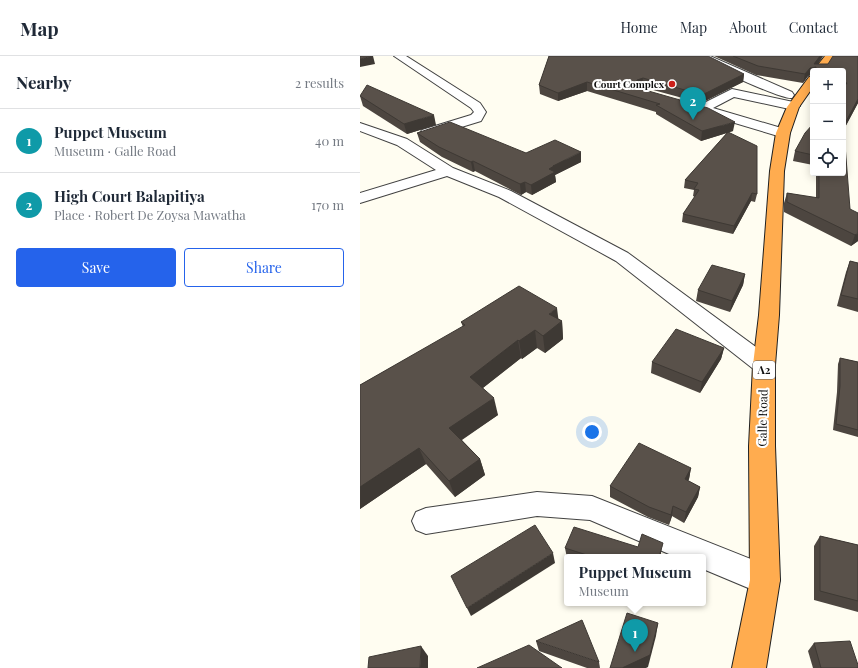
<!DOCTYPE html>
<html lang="en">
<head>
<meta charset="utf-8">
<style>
  :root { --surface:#fff; --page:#f6f6f7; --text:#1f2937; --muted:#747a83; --line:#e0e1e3; --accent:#2563eb }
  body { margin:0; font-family:"Playfair Display",serif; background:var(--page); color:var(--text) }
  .controls { position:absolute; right:12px; top:12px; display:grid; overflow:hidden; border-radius:4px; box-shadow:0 2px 10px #0003 }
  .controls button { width:36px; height:36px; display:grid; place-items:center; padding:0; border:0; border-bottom:1px solid var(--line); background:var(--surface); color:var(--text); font:20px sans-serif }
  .you { position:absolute; left:232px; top:376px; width:14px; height:14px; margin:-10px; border:3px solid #fff; border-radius:50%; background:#1a73e8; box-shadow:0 0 0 6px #1a73e833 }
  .badge { display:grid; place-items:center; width:26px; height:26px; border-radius:50%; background:var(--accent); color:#fff; font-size:13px; font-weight:700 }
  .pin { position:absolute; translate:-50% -33px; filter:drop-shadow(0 1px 2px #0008) }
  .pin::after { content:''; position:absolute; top:21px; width:14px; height:12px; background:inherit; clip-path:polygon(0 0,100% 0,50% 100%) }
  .popup { position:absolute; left:204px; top:498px; width:142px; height:52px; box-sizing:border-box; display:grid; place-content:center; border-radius:4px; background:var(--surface); filter:drop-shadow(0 1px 3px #0005); font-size:13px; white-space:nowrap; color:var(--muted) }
  .popup b { font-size:15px; color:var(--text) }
  .popup::after { content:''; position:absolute; left:50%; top:100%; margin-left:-8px; border:8px solid transparent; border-top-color:var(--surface) }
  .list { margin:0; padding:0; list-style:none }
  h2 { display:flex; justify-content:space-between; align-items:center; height:52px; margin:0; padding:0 16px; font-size:17px }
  h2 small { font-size:13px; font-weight:400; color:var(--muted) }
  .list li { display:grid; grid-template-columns:26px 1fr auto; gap:12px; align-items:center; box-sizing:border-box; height:64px; padding:0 16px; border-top:1px solid var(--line) }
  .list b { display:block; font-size:15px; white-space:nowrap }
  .list p { margin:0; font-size:13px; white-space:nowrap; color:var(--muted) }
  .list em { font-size:13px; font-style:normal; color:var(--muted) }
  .actions { display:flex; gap:8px; padding:12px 16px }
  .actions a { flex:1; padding:9px 0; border:1px solid var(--accent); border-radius:4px; text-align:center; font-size:14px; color:var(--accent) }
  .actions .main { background:var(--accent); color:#fff }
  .icon { flex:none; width:22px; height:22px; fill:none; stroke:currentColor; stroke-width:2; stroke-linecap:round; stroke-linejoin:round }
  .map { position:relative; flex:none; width:498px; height:612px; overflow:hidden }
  header { display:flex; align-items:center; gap:24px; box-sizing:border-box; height:56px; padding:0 20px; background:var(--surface); border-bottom:1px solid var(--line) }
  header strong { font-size:19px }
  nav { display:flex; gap:22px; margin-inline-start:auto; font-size:14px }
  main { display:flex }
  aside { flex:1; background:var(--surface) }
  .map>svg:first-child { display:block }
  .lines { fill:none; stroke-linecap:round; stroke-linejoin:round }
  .minor-casing { stroke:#424242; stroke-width:2 }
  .highway-casing { stroke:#202020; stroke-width:2 }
  .minor { fill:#fff; fill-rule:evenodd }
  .highway { fill:#ffac4f; fill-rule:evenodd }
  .wall { fill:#4d4640 }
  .shaded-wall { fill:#3e3934 }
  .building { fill:#59514a; stroke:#3e3934 }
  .poi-dot { fill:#cc1f1a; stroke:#fff; stroke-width:1.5 }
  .labels { text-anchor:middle; stroke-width:4; stroke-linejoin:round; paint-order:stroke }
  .far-poi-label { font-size:10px; font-weight:bold; fill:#0f0f0f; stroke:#fff; text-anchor:end }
  .shield { fill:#fff; stroke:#575757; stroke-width:1 }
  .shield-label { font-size:11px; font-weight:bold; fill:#0f0f0f }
  .street-label { font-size:12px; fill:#0f0f0f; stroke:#fff }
</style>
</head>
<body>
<header>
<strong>Map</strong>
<nav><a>Home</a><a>Map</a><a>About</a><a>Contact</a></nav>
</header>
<main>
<aside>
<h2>Nearby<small>2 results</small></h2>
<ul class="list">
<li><span class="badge" style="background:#0f9aa8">1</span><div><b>Puppet Museum</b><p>Museum · Galle Road</p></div><em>40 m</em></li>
<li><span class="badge" style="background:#0f9aa8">2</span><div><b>High Court Balapitiya</b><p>Place · Robert De Zoysa Mawatha</p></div><em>170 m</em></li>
</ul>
<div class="actions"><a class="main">Save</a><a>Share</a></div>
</aside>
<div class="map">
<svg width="498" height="612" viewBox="0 0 498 612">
  <rect width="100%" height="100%" fill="#fffdf1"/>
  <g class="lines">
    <!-- minor casing -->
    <g class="minor-casing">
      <g id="minor">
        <polygon points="34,0 46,0 120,47 126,56 121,65 72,80 62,80 60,77 62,74 111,59 114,56 111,52"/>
        <path d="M337,0H350L432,36L434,39L432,42C423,44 343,8 337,0Z"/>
        <polygon points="372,33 438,47 440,50 434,54 374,41 353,52 428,74 430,77 428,80 418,80 338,56 336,53 338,50"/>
        <polygon points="0,67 47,83 93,112 151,135 268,197 412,303 415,309 412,315 404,317 396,315 256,205 139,141 87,120 0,147 0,137 76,114 37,89 0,75"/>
        <polygon points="177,436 232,440 416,513 420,524 416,535 405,539 343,513 343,501 316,501 230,464 177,460 66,478 56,474 52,465 56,456 66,452"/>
      </g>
    </g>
    <!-- highway casing -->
    <g class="highway-casing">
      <g id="highway">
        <polygon points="465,0 475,0 465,15 453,15"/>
        <polygon points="453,20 453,31 439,51 430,77 424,115 419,259 415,309 415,390 420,524 406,612 372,612 390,524 389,390 393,309 399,259 410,115 416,77 427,51 449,21"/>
      </g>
    </g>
    <!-- minor -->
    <use href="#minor" class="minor"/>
    <!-- highway -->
    <use href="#highway" class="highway"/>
  </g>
  <!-- wall -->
  <g class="wall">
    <polygon points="189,0 384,18 383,26 341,47 282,31 278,32 373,75 369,76 397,138 395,146 391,145 373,178 322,166 323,158 335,141 333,140 334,134 324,132 325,124 367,77 341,85 296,58 296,56 227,35 198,45 180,38 179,29"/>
    <polygon points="354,0 463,0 458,8 468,8 498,0 498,47 483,75 483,15 453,15 448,20 443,27 396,19"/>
    <polygon points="0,40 76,69 47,78 3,50"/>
    <polygon points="453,68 453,109 433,105 435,95"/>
    <polygon points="57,77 166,97 221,106 195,119 196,126 172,139 166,136 161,139 115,115 113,116 82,101 60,86"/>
    <polygon points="456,117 483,117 490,153 498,185 491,190 424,156 424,147 427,137 456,142"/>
    <polygon points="490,205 498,207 498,256 477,250 486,216"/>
    <polygon points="385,218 383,229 370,256 336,245 338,234"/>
    <polygon points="198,263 202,265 203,283 185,297 177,292 162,303 161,302 123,332 138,359 102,384 120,403 125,419 95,441 66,408 0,453 0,329 103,271 101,266"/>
    <polygon points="364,292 361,303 340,337 291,317 292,306"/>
    <polygon points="480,302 498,306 498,381 473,374 477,336 478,308"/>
    <polygon points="331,412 329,423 328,425 340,431 338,441 324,467 312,460 309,469 288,461 250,441 250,430"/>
    <polygon points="460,480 498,489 498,556 454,544 454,490"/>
    <polygon points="278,491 301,496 300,501 207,501 207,502 205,492"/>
    <polygon points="276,547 287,547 286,550"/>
    <polygon points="176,585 239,606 240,612 227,612 179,595"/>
    <polygon points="454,587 498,612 453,612 448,595"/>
  </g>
  <!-- shaded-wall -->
  <g class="shaded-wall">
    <polygon points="13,0 15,8 0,11 0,3"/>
    <polygon points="460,0 463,0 456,11 455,15 453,15 453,19 448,20 443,27 445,18 450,12 454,8"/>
    <polygon points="384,18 383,26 341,47 342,39"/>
    <polygon points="283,22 282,31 277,32 275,28 277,24"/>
    <polygon points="227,26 227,35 198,45 198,37"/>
    <polygon points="498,43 498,47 483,75 483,71"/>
    <polygon points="74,59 76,69 47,78 44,68"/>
    <polygon points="375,66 373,75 341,85 342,75"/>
    <polygon points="221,96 221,106 195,119 196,126 172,139 171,129 193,110"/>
    <polygon points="113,105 115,115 113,116 111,106"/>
    <polygon points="165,126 166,136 161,139 160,128"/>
    <polygon points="392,137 391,145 373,178 374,170"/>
    <polygon points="498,177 498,185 491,190 495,179"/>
    <polygon points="385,218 383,229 370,256 372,245"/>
    <polygon points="197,252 199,268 202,265 203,283 185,297 183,280 189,258"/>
    <polygon points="175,274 177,292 162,303 159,285"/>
    <polygon points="158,284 161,302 115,338 110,321"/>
    <polygon points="364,292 361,303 340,337 342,326"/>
    <polygon points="134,342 138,359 95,388 89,372"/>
    <polygon points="59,392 66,408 0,453 0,431"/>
    <polygon points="120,403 125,419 95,441 89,425"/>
    <polygon points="331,412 329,423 323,434 325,423"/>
    <polygon points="340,431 338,441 324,467 326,456"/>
    <polygon points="313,450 312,460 309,469 311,459"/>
    <polygon points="303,487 300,501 299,501"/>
    <polygon points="193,497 195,507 111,560 107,552"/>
    <polygon points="298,567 296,580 288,611 286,612 262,612"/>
    <polygon points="61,590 68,600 68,612 60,612"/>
  </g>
  <!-- building -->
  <g class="building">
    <polygon points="0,0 13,0 0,3"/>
    <polygon points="189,0 348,0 384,18 342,39 283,22 277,24 275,28 278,32 348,52 375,66 342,75 296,49 300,48 227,26 198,37 179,29"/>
    <polygon points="373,0 460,0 454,8 468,8 473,0 498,0 498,43 483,71 483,32 487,27 483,26 483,15 456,15 456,11 450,12 445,18 398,10"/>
    <polygon points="7,29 74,59 44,68 0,40"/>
    <polygon points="90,66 166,97 195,84 221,96 193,110 194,110 189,113 195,116 171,129 165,126 160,128 113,105 111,106 79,91 57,77"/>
    <polygon points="453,68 453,99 435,95 445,77"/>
    <polygon points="368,76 397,90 397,138 392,137 374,170 323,158 339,134 334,133 338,127 325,124"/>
    <polygon points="483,76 484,76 490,153 498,157 498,177 495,179 427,146 427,137 459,142 459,117 483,117"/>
    <polygon points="490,205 498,207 498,243 481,239"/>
    <polygon points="352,209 385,218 372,245 338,234"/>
    <polygon points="159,230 197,252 189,258 202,265 183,280 175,274 159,285 158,284 110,321 134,342 89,372 120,403 89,425 59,392 0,431 0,329 105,269 101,266"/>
    <polygon points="316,273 364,292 342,326 292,306"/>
    <polygon points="480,302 498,306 498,374 476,368 480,330"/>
    <polygon points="279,387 331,412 325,423 340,431 326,456 313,450 311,459 289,451 250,430"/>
    <polygon points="175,469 193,497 107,552 91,520"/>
    <polygon points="214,471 278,491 282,478 303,487 299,501 233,501 205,492"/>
    <polygon points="460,480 498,489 498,545 460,535"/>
    <polygon points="267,557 298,567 290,599 262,612 250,612"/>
    <polygon points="222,564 239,606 176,585"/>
    <polygon points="490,585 498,609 498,612 461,612 454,587"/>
    <polygon points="169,589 202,612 117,612"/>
    <polygon points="61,590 60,612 8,612 9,601"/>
  </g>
  <!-- markers -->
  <circle class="poi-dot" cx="312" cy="28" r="4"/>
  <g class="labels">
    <!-- far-poi labels -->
    <g class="far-poi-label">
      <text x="304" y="32">Court Complex</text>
    </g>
    <!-- shield labels -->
    <rect class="shield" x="393" y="305" width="22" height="18" rx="3"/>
    <g class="shield-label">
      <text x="404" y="318">A2</text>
    </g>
    <!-- street labels -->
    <g class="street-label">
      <text transform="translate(403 362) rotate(-89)" y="4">Galle Road</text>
    </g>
  </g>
</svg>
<div class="controls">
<button>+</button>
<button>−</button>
<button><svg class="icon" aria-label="locate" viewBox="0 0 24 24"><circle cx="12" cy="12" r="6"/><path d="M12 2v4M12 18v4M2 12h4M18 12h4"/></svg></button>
</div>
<div class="you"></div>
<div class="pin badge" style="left:275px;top:596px;background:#0f9aa8">1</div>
<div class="popup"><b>Puppet Museum</b>Museum</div>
<div class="pin badge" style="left:333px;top:64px;background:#0f9aa8">2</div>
</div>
</main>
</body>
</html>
